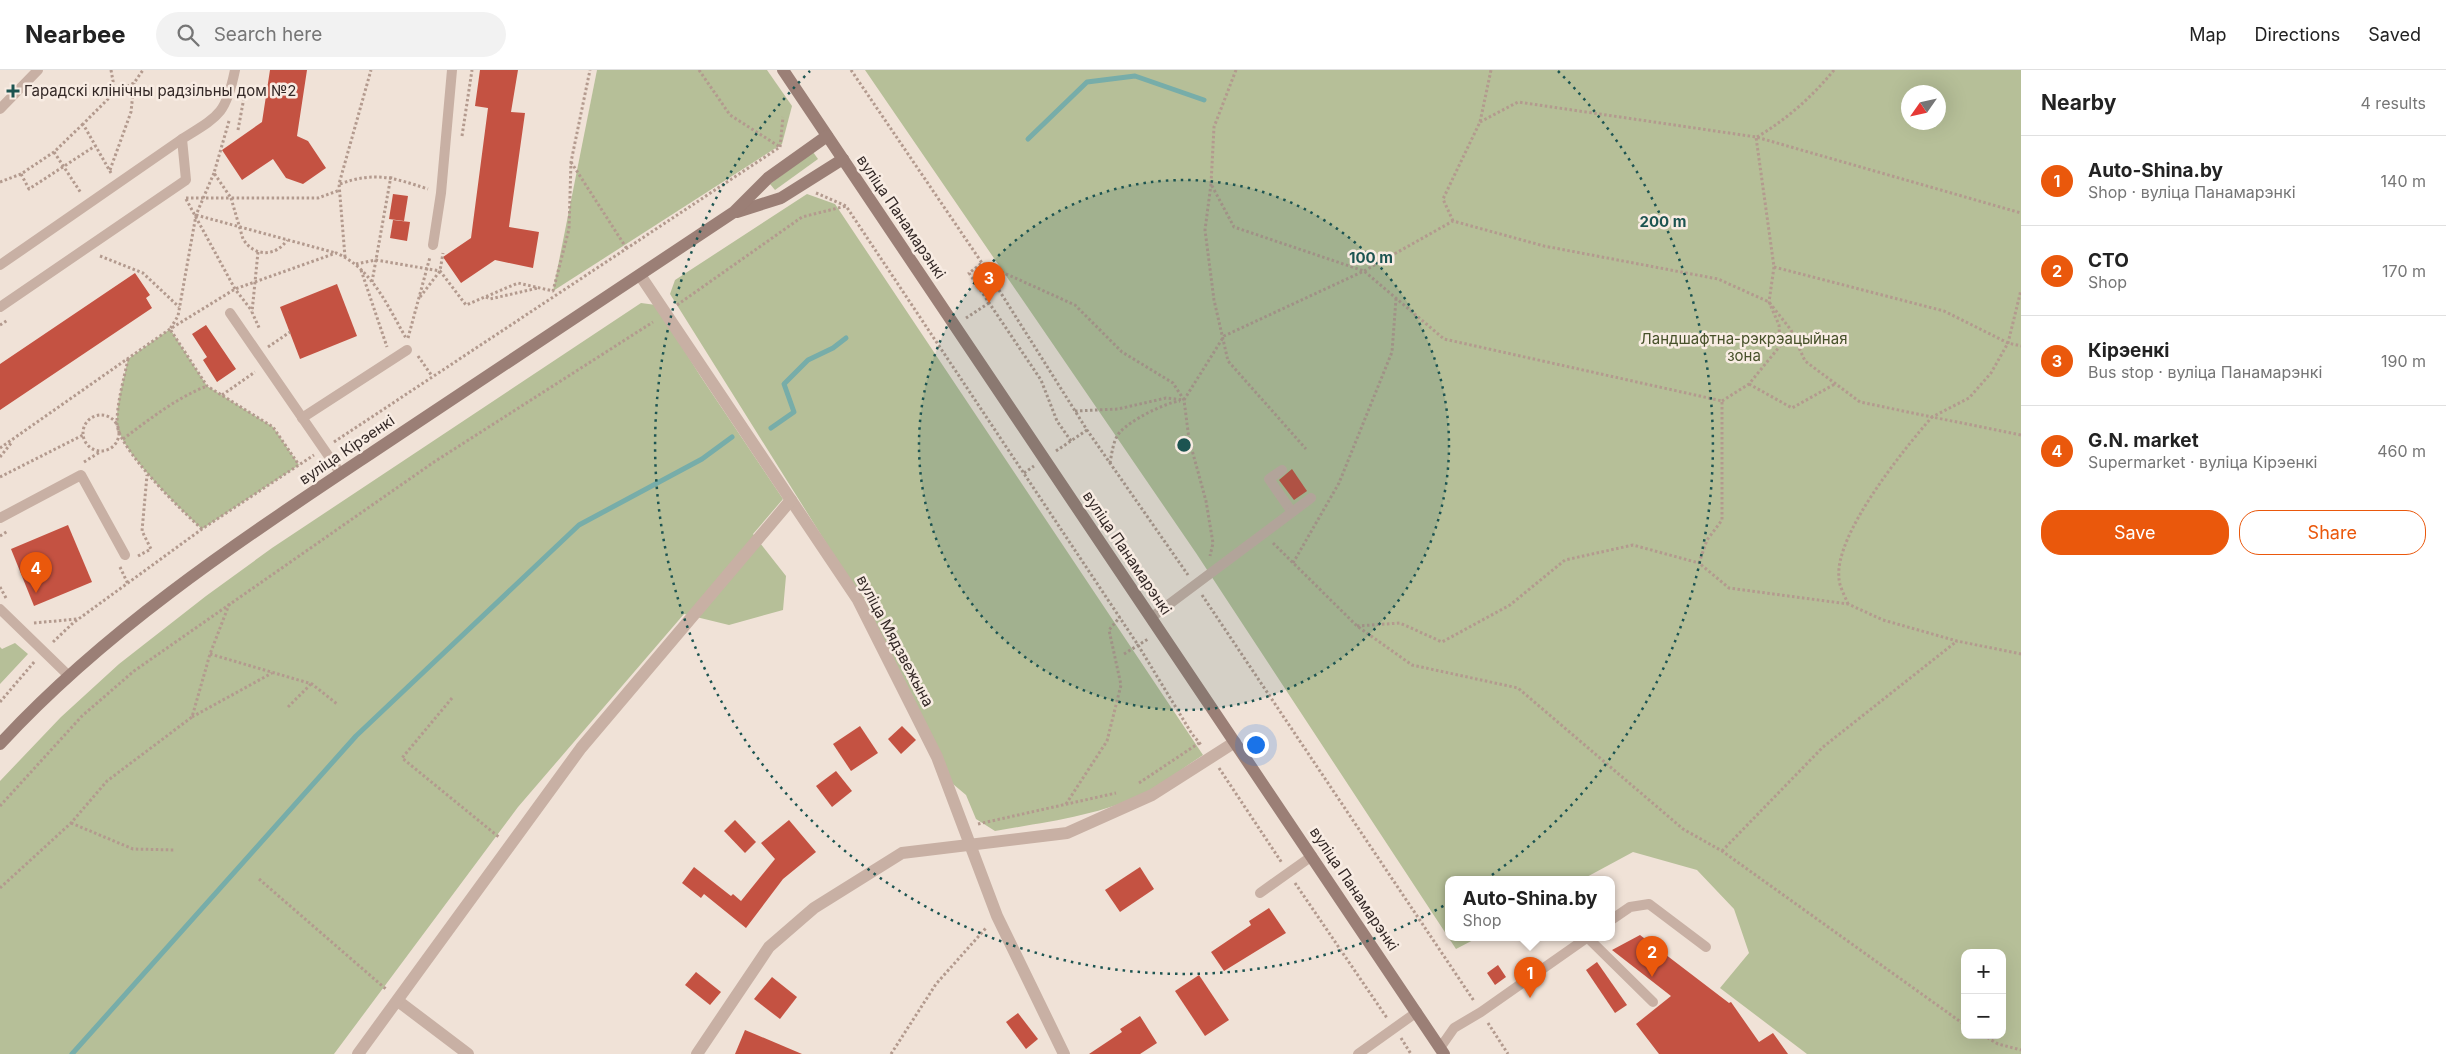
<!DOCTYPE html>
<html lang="en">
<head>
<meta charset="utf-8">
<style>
  :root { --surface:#fff; --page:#f2f2f2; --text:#222; --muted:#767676; --line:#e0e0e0; --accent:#ea580c }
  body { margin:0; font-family:Inter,sans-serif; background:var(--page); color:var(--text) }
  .controls { position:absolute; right:15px; bottom:15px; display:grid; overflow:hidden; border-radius:10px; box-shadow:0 5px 20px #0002 }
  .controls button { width:45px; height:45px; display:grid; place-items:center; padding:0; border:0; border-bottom:1px solid var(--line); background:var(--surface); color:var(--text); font:25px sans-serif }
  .compass { position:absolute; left:1901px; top:15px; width:45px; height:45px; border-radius:50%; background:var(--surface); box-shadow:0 5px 20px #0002; rotate:236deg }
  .you { position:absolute; left:1255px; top:674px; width:18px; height:18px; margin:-12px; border:4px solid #fff; border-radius:50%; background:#1a73e8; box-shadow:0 0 0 8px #1a73e833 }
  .badge { display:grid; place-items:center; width:32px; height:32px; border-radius:50%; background:var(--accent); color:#fff; font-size:16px; font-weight:700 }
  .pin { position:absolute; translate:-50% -41px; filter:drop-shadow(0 1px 2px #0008) }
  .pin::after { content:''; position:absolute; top:26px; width:18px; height:15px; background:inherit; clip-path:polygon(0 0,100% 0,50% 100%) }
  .popup { position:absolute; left:1445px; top:806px; width:170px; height:65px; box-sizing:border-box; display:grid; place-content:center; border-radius:10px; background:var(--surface); filter:drop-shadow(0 1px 4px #0005); font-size:16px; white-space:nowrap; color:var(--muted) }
  .popup b { font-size:19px; color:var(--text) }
  .popup::after { content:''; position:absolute; left:50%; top:100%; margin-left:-10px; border:10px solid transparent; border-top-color:var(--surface) }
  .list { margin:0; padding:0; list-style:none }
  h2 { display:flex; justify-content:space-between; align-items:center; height:65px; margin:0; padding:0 20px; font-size:21px }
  h2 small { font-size:16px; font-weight:400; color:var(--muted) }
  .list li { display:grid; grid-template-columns:32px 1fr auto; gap:15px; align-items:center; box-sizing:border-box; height:90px; padding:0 20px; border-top:1px solid var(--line) }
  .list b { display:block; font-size:19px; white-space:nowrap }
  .list p { margin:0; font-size:16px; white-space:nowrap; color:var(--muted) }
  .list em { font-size:16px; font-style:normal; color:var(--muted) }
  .actions { display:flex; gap:10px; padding:15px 20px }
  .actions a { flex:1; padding:11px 0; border:1px solid var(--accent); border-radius:20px; text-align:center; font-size:18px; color:var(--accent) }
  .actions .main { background:var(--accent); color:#fff }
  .icon { flex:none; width:28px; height:28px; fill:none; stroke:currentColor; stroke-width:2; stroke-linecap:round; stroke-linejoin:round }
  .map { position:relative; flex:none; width:2021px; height:984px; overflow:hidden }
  header { display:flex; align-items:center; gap:30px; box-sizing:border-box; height:70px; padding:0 25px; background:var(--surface); border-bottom:1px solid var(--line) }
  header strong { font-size:24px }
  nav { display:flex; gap:28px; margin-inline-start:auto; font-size:18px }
  .search { width:350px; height:45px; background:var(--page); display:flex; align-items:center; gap:12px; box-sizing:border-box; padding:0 18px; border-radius:28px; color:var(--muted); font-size:19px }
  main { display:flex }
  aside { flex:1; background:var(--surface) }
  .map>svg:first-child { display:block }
  .green { fill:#b6bf98; fill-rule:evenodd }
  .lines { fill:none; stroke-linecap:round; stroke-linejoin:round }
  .stream { stroke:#77ada9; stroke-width:5 }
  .building { fill:#c45242 }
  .path { stroke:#b39a8e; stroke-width:3; stroke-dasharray:2.5 2.5; stroke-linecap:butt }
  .lane { stroke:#c8b0a4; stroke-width:10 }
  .street { stroke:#c8b0a4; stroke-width:12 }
  .secondary { stroke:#9b7f76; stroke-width:12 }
  .ring { fill:none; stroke:#1c5451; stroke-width:2.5; stroke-dasharray:2.5 5 }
  .poi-dot { fill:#1c5451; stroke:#f8ece3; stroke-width:2 }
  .labels { text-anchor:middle; stroke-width:5; stroke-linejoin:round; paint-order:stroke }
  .poi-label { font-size:15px; fill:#332826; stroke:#f8ece3; text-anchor:start }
  .street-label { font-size:15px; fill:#332826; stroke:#f8ece3 }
  .park-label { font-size:15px; fill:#47512a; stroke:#f8ece3 }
  .centre { fill:#1c5451; stroke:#f8ece3; stroke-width:2.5 }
  .ring-label { font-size:15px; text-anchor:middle; font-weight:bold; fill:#1c5451; stroke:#f8ece3; stroke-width:5; stroke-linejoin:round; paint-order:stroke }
</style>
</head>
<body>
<header>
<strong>Nearbee</strong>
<div class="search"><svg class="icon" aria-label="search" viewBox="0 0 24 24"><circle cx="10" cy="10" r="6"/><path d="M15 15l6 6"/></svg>Search here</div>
<nav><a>Map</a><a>Directions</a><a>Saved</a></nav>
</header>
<main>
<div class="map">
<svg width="2021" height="984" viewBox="0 0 2021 984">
  <rect width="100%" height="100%" fill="#f0e2d7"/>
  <!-- green -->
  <g class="green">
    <polygon points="597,0 767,0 792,36 782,74 553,221"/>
    <path d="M865,0H2021V984H1807L1720,918L1749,883L1734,839L1697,800L1633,782L1583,809H1449V867H1479L1456,879L1196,483ZM1908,22H1938V52H1908ZM1965,883H2002V965H1965Z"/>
    <polygon points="813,82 818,89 775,120 770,114"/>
    <path d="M807,124L835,134L1203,685C1184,697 1165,713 1145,723C1099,746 1045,752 995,761L976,749L966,725L953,714L860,527L670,224L675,210Z"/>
    <polygon points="641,233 656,235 701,307 783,429 753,464 786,506 783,540 729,555 684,544 518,737 334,984 0,984 0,711 61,647 119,594 206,526 272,478"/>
    <path d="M170,259L207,316L273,357L299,395L202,459C183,442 117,378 117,353C116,333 124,309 128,289Z"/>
    <polygon points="15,573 28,584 0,614 0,577 2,579"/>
  </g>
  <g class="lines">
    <!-- stream -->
    <g class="stream">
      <polyline points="1028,69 1087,12 1135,6 1204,30"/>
      <polyline points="771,358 794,342 784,314 808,290 833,278 846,268"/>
      <polyline points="72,984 356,666 579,455 702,389 732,367"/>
    </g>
  </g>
  <!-- building -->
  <g class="building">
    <polygon points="270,0 307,0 297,66 308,71 326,98 303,114 286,108 273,89 242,110 222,80 262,52"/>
    <polygon points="480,0 518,0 511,42 525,43 509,157 539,162 533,198 495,190 461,213 443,187 471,168 488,38 475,36"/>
    <polygon points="393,124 408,126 404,151 389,149"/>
    <polygon points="393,150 410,152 407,171 390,168"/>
    <polygon points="135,203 150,225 146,228 152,238 0,340 0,294"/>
    <polygon points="337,214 357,266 300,289 280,237"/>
    <polygon points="206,255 236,299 217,312 203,290 207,287 192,264"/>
    <polygon points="1292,399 1307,421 1294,430 1279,410"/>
    <polygon points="68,455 92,512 34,536 11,479"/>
    <polygon points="860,656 878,683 851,701 833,674"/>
    <polygon points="902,656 916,670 901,684 888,669"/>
    <polygon points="836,701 852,721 832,737 816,716"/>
    <polygon points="735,750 756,772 745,783 724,761"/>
    <polygon points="789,750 816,782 783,809 746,858 704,824 701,828 682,813 694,797 731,826 733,824 741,831 775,789 761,773"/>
    <polygon points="1140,797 1154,819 1120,842 1105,820"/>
    <polygon points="1269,838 1286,863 1224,901 1211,882 1251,855 1249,851"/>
    <polygon points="1640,865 1729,933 1731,932 1759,972 1773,963 1788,984 1659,984 1636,954 1671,926 1612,880"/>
    <polygon points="1597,892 1627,935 1615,943 1586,900"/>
    <polygon points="1498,895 1506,907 1495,915 1487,903"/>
    <polygon points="696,902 721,922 710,935 685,915"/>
    <polygon points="1199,905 1229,950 1205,966 1175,921"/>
    <polygon points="772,907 797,927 780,949 754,929"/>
    <polygon points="1018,943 1038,969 1026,979 1006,952"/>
    <polygon points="1140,946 1157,973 1140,984 1089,984 1122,962 1120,959"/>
    <polygon points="745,960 757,965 802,984 735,984"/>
  </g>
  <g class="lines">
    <!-- path -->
    <g class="path">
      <polyline points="111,0 115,22"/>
      <polyline points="699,0 730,45 780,77"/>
      <polyline points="851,0 982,193 1087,360 1188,505"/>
      <polyline points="1236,0 1214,57 1211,114 1234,157 1364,201 1444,269 1722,331 1722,450 1707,470 1699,493 1729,518 1848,534 1883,550 1957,571 2021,584"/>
      <polyline points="229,51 214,103 231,128 318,128 340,120"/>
      <polyline points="1480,52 1518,32 1756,67 2021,143"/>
      <polyline points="83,54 54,82 21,104 29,119 95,76"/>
      <polyline points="238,60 245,22"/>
      <polyline points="462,66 472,0"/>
      <path d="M1757,67C1787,49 1812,27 1834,0"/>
      <polyline points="780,77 783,47"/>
      <polyline points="54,82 81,123"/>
      <polyline points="571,92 627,179"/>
      <polyline points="110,100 131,42 134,13"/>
      <polyline points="111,103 83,54 115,22 134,13 143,0"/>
      <polyline points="214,103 196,145 178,246 170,259 207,316 273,357 299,395"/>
      <polyline points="0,112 21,104"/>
      <path d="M340,114C375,101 394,108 428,119"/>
      <polyline points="1211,114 1205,160 1214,230 1228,291 1306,379"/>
      <polyline points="816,123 846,136 1138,575 1192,664 1202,676"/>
      <path d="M186,128H231L243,169C254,187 276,187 287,170"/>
      <polyline points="186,129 235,219 252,241"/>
      <polyline points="196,145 336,183"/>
      <polyline points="1453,151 1443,129 1480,52 1491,0"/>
      <polyline points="258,182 252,242 260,260"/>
      <polyline points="100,186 143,203 179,237"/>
      <polyline points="345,187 339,114 371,0"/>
      <polyline points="356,194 376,190 440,201 466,235 518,213 553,221 569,159 571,92 590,0"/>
      <polyline points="1774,197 1944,241 2008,273 2021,276"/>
      <polyline points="361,200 387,277"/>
      <polyline points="372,212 391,106"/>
      <polyline points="420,227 440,201 443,183"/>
      <polyline points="486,227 490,229 538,218"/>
      <polyline points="677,235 802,147 846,136"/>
      <polyline points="966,248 989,233"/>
      <polyline points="0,255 8,250"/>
      <polyline points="408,268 430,187"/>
      <polyline points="268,277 290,262"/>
      <polyline points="418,286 432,306"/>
      <path d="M128,289C124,309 117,332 117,353C117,378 183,442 202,459"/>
      <polyline points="1749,314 1792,338 1835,314"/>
      <polyline points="222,325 255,302"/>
      <polyline points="1184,330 1224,266 1364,201 1453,151 1544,176 1718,209 1769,232 1791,260 1805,291 1860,332 1932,347 1969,328 1991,303 2008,273 2021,220"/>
      <polyline points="1722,331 1749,314 1780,276 1779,255 1769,232 1774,197 1756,67"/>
      <polyline points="1075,341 1118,339 1166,328 1184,330"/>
      <circle cx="101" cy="363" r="18"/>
      <path d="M123,369C150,349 176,328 207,316"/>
      <polyline points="1071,371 1057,351 1041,310 969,203 982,193 1075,235 1122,282 1173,313 1184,330 1189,369 1206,431 1213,473 1210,486"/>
      <polyline points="334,372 780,77"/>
      <path d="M0,378L170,259L235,219L336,183C372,198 388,237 406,268"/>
      <polyline points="1056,381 1087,360"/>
      <polyline points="0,387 12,372"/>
      <polyline points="84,392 100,382"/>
      <path d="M1110,393C1112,383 1113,370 1120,362C1131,350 1164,333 1180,331"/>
      <polyline points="1024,403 1034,396"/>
      <polyline points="0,407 83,365"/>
      <polyline points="0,466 8,461"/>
      <polyline points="1273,473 1357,556 1412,595 1518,618 1683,759 1722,781 1965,955"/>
      <polyline points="138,486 151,479 142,461 147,405"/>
      <polyline points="1293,493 1339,413 1392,282 1396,229"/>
      <polyline points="120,497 128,514"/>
      <polyline points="0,517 6,528"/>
      <polyline points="1202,525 1474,931"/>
      <path d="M1848,534C1845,526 1839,516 1839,508C1834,465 1904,379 1932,347L2021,365"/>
      <polyline points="34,553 77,549"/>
      <polyline points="1357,556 1400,553 1442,572 1510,535 1565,490 1633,475 1699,493"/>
      <polyline points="53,572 73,553 202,459 314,385"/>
      <polyline points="210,584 312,614 337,634"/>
      <polyline points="1124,584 1148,569"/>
      <polyline points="452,628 402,688 500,768"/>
      <polyline points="0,632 35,591"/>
      <polyline points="288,637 311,614"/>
      <polyline points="192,647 272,603"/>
      <polyline points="1219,698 1282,793"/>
      <polyline points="1139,713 1199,673"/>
      <polyline points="1066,734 1107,671 1121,615 1109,560 1120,547"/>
      <polyline points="0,736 82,646 134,601 434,392 653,252"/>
      <polyline points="71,753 133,779 175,780"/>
      <polyline points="978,754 1116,723"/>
      <polyline points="1722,781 1823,677 1957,571"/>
      <polyline points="259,809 387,920"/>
      <polyline points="1295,813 1387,948"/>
      <polyline points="0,818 71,753 107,711 192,647 210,584 230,532"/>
      <polyline points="1488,953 1508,984"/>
      <polyline points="1983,965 1998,974 2021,980"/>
      <polyline points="1401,968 1411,984"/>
      <polyline points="891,984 936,914 986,858"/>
    </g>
    <!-- lane -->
    <g class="lane">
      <polyline points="0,39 38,0"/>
      <polyline points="433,175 441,123 452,0"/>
      <polyline points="0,195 182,69"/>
      <path d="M0,237L186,110L182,69C219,46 226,44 235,0"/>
      <polyline points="230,243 341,404"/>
      <polyline points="302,348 407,280"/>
      <polyline points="1282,400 1269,409 1292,442"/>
      <polyline points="0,448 81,405 125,485"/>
      <polyline points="0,539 68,605"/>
      <polyline points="1152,547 1311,428"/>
      <polyline points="1260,823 1312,786"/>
      <polyline points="1611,850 1630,837 1649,834 1706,877"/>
      <polyline points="1587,867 1653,932"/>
      <polyline points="1440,978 1454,958 1481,942 1588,867"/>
      <polyline points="1358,984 1417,942"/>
    </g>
    <!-- street -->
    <g class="street">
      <polyline points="640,205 858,530 937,687 997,846 1064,984"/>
      <polyline points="398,931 468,984"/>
      <polyline points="358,984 581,678 791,430"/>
      <polyline points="697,984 769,877 814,838 902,783 1067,763 1152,725 1235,672"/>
    </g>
    <!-- secondary -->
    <g class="secondary">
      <polyline points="783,0 1444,984"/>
      <polyline points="737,142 781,128 843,89"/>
      <path d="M0,674C108,557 241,470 373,382C493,302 614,222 734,142L768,108L827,66"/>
    </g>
  </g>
  <!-- distance rings -->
  <circle cx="1184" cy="375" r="265" fill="#1c5451" fill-opacity=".12"/>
  <g class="ring">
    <circle cx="1184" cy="375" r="265"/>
    <path d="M1558 1A529 529 0 1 1 810 1"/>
  </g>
  <!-- markers -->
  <path class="poi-dot" d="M10.5 13.5h5v5h5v5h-5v5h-5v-5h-5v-5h5z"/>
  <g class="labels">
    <!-- poi labels -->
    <g class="poi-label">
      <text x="24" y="26">Гарадскі клінічны радзільны дом №2</text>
    </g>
    <!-- street labels -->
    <g class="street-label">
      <text transform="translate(901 147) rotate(56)" y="5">вуліца Панамарэнкі</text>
      <text transform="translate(347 380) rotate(-34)" y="5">вуліца Кірэенкі</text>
      <text transform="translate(1127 483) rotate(56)" y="5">вуліца Панамарэнкі</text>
      <text transform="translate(895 571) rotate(62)" y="5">вуліца Мядзвежына</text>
      <text transform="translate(1354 819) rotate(56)" y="5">вуліца Панамарэнкі</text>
    </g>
    <!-- park labels -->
    <g class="park-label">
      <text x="1744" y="274">Ландшафтна-рэкрэацыйная<tspan x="1744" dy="17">зона</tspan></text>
    </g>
  </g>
  <circle cx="1184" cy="375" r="8" class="centre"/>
  <g class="ring-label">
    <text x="1663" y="157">200 m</text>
    <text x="1371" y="193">100 m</text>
  </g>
</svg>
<div class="controls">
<button>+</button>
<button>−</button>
</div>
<svg class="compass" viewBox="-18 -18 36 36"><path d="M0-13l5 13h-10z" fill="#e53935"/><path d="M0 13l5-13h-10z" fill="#767676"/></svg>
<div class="you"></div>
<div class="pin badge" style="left:1530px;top:928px">1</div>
<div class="popup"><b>Auto-Shina.by</b>Shop</div>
<div class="pin badge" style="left:1652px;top:907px">2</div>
<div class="pin badge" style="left:989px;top:233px">3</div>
<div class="pin badge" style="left:36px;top:523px">4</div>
</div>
<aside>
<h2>Nearby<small>4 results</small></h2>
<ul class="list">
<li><span class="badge">1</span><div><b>Auto-Shina.by</b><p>Shop · вуліца Панамарэнкі</p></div><em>140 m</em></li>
<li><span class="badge">2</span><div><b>СТО</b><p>Shop</p></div><em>170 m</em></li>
<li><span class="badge">3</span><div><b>Кірэенкі</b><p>Bus stop · вуліца Панамарэнкі</p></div><em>190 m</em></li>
<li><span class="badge">4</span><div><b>G.N. market</b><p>Supermarket · вуліца Кірэенкі</p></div><em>460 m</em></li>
</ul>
<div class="actions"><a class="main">Save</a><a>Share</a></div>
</aside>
</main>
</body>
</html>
